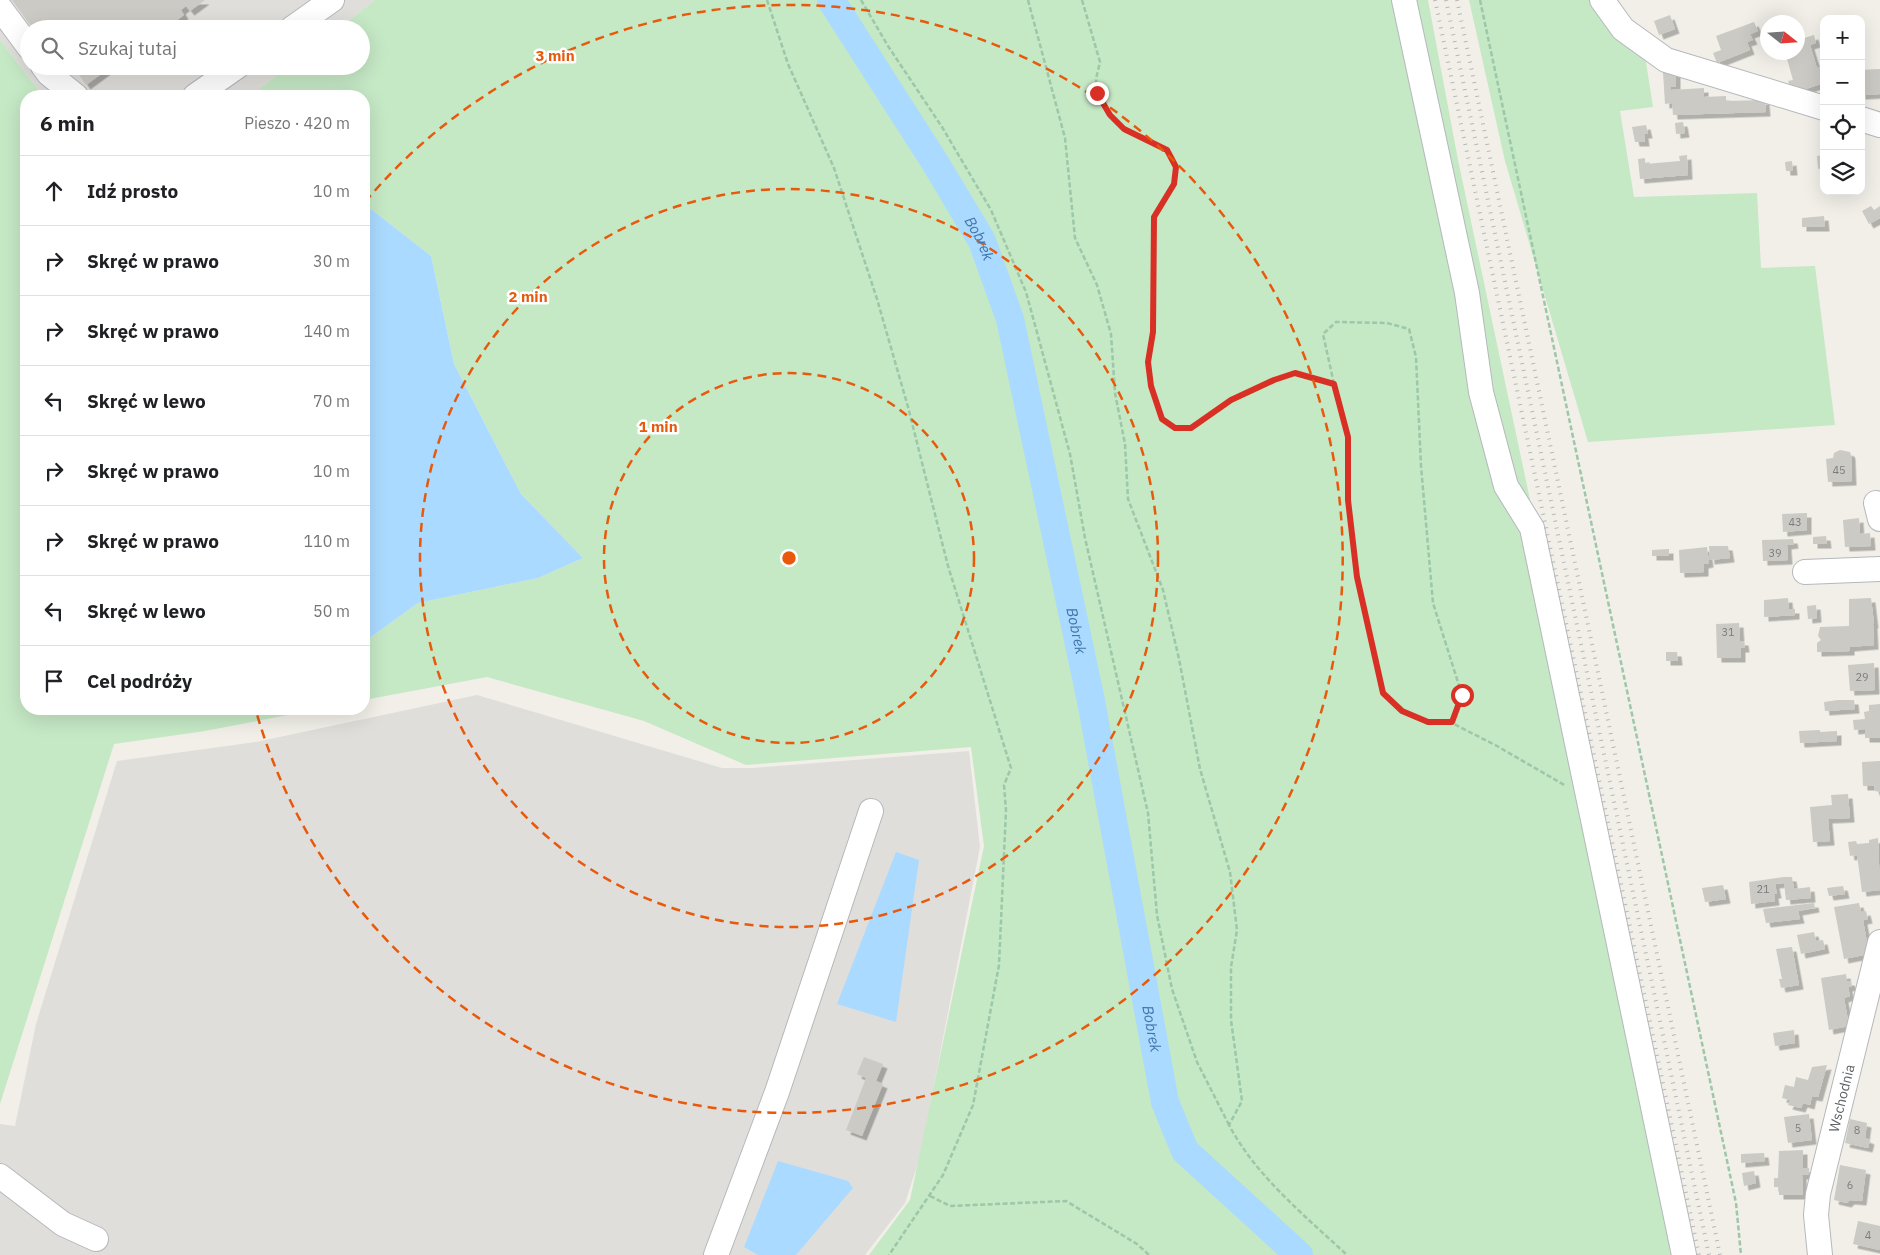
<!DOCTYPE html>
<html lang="pl">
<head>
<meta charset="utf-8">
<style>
  :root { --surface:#fff; --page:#f2f2f2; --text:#202124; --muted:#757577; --line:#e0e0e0 }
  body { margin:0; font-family:"IBM Plex Sans",sans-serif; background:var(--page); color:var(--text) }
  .controls { position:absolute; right:15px; top:15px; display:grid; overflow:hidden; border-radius:10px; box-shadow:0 5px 20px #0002 }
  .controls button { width:45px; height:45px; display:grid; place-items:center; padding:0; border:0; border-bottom:1px solid var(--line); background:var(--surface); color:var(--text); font:25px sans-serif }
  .compass { position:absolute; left:1760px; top:15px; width:45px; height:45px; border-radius:50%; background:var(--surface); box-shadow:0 5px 20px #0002; rotate:107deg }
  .stop { position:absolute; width:15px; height:15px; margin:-11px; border:4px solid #d93025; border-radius:50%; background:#fff }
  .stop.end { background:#d93025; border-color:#fff; box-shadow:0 1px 5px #0008 }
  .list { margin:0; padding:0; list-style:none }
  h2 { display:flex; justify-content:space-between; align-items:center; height:65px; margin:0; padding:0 20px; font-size:21px }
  h2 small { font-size:16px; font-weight:400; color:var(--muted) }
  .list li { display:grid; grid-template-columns:32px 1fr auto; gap:15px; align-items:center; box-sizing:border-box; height:70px; padding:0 20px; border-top:1px solid var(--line) }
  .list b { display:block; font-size:19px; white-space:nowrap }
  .list em { font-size:16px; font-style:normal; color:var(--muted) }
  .icon { flex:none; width:28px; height:28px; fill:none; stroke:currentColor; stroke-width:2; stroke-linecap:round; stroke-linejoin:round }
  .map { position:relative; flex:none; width:1880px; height:1255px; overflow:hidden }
  .search { position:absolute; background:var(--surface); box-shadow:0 5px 20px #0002; left:20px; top:20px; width:350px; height:55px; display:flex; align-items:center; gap:12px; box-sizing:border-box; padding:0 18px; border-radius:28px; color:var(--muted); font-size:19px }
  .panel { position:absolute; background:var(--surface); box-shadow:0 5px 20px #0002; left:20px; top:90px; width:350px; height:625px; border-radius:20px }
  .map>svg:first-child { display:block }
  .industrial { fill:#e0deda }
  .green { fill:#c5e8c5 }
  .water { fill:#aadaff }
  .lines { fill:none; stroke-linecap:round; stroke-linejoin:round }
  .river { stroke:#aadaff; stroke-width:28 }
  .building { fill:#cccac5; filter:url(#shadow) }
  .minor-casing { stroke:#b5b8bc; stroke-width:26 }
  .path { stroke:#9cc7a9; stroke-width:2.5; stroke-dasharray:5 2.5; stroke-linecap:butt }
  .minor { stroke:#fff; stroke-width:24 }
  .rail { stroke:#b6b7b8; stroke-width:4; stroke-dasharray:1 6; stroke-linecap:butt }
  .route { stroke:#d93025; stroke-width:6 }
  .ring { fill:none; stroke:#e8590c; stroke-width:2.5; stroke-dasharray:9 6 }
  .labels { text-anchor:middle; stroke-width:5; stroke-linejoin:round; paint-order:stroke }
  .number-label { font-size:11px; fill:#7a7d7f }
  .street-label { font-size:14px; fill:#5f6368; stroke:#fff }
  .water-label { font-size:15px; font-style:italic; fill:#4174aa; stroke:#fff }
  .centre { fill:#e8590c; stroke:#fff; stroke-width:2.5 }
  .ring-label { font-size:15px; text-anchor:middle; font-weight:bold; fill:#e8590c; stroke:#fff; stroke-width:5; stroke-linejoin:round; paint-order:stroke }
</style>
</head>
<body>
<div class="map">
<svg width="1880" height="1255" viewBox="0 0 1880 1255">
  <defs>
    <filter id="shadow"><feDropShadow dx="4.5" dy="4.5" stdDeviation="0" flood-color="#0004"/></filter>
  </defs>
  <rect width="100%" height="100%" fill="#f1efe8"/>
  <!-- industrial -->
  <g class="industrial">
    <polygon points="0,0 375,0 338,29 29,29 29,66 289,66 250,96 43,96 0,40"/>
    <polygon points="477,695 722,768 752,768 969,751 980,847 920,1157 905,1203 865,1255 0,1255 0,1124 15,1126 36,1024 117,761 256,742"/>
  </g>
  <!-- green -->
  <g class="green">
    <polygon points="375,0 1428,0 1458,160 1690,1255 869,1255 910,1200 984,846 971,747 746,765 644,721 487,677 364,700 364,642 418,603 538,578 583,558 521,494 454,364 431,256 371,209 364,213 364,96 250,96 289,66 361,66 361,29 338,29"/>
    <polygon points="1469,0 1603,0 1643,43 1653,107 1620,111 1634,197 1757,193 1761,268 1815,266 1835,425 1588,442 1505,161"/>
    <polygon points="0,40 43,96 26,96 26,709 131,709 131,713 163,709 319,709 205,731 114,744 0,1104"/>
  </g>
  <!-- water -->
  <g class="water">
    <polygon points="371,209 431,256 454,364 521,494 583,558 538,578 418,603 364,642 364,213"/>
    <polygon points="896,852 919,860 896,1022 837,1004"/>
    <polygon points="778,1161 848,1181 853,1188 796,1255 758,1255 744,1247"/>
  </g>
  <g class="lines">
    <!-- river -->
    <path class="river" id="s1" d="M831,0L936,164L982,241L1010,319L1091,701L1165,1102L1185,1151L1299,1255"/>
  </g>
  <!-- building -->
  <g class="building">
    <polygon points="12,0 205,0 190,11 186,6 181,10 184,15 165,29 33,29"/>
    <polygon points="1670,15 1675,29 1659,35 1654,21"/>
    <polygon points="1754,22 1758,31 1750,34 1753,40 1747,42 1750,50 1717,63 1713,53 1721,50 1716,36"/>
    <polygon points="1814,35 1816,43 1810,45 1817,68 1822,67 1824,87 1821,84 1796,92 1795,86 1790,87 1788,81 1793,80 1785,52 1798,52 1798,37 1800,36 1801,39"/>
    <polygon points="73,66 112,66 86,85"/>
    <polygon points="1878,69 1880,69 1880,94 1861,95 1861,70"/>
    <polygon points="1663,72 1676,72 1676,87 1671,87 1671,90 1704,88 1704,97 1726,96 1726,101 1765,100 1766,112 1673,115 1672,103 1665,104"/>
    <polygon points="1683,122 1685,133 1676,134 1675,123"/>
    <polygon points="1646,125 1648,134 1644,134 1645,142 1635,142 1632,127"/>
    <polygon points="1687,155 1688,175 1640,179 1638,159 1645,158 1645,164 1680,161 1679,156"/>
    <polygon points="1824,155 1824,168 1818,169 1817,156"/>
    <polygon points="1792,161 1793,171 1786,171 1785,162"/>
    <polygon points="1871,206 1874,210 1880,206 1880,218 1869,224 1862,211"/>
    <polygon points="1824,216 1825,227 1802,227 1802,218"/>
    <polygon points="1840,450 1850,452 1851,455 1852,481 1828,482 1826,459 1833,458 1834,453"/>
    <polygon points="1807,513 1807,530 1783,532 1782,514"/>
    <polygon points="1859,518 1860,534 1870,533 1871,546 1845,547 1843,520"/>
    <polygon points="1826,536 1827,544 1813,544 1813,537"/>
    <polygon points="1793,539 1794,544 1787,545 1788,560 1763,561 1762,540"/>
    <polygon points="1709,546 1728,546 1730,558 1710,560"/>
    <polygon points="1707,547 1709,563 1704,564 1704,572 1680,573 1679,550"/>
    <polygon points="1669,549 1669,556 1652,556 1652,550"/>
    <polygon points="1788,598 1789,609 1795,609 1795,615 1764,617 1764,600"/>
    <polygon points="1871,598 1874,624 1873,624 1874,645 1850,647 1850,651 1817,652 1817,643 1821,640 1818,636 1820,627 1849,626 1849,599"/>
    <polygon points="1816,605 1817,618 1808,619 1807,606"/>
    <polygon points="1739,623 1740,641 1744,641 1745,648 1741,648 1741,658 1717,658 1716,624"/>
    <polygon points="1666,652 1677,652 1678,661 1666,661"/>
    <polygon points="1874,663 1875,690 1850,691 1848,665"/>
    <polygon points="1838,700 1854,700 1855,709 1825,711 1824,702"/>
    <polygon points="1880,704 1880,738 1865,738 1865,729 1854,730 1853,720 1865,719 1864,712 1869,711 1869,705"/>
    <polygon points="1820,730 1820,732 1837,731 1837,741 1800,743 1799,731"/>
    <polygon points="1880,761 1880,792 1875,791 1874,786 1863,786 1862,762"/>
    <polygon points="1848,794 1850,818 1828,819 1830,841 1813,842 1810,807 1832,805 1831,795"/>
    <polygon points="1878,838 1880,890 1862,892 1857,855 1850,856 1848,842 1856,841 1857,844 1869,843 1869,840"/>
    <polygon points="1784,877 1792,877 1794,889 1810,887 1811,898 1786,900 1784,883 1775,884 1777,894 1774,894 1775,901 1751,904 1749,882"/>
    <polygon points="1723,885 1726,899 1705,902 1702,888"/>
    <polygon points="1843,886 1845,894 1829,896 1827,888"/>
    <polygon points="1814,903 1815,908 1798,911 1800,919 1766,923 1763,909"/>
    <polygon points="1859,903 1861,912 1866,911 1868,919 1863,920 1869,954 1844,959 1834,907"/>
    <polygon points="1814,932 1816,941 1823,940 1825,949 1801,954 1797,935"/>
    <polygon points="1792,947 1799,985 1781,988 1779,979 1782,979 1776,949"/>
    <polygon points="1846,974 1847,981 1850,981 1852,986 1848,987 1850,996 1844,998 1849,1026 1829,1030 1821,978"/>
    <polygon points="1794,1030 1795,1043 1775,1046 1773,1033"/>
    <polygon points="864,1057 883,1064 876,1081 883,1084 862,1136 846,1130 866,1078 857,1074"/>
    <polygon points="1827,1065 1818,1097 1812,1096 1810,1105 1803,1103 1801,1108 1788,1105 1790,1100 1782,1098 1785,1085 1794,1087 1796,1077 1808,1080 1812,1067"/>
    <polygon points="1809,1114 1812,1140 1788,1143 1784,1117"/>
    <polygon points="1850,1119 1867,1123 1865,1138 1870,1140 1868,1148 1845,1143"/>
    <polygon points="1803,1150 1803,1168 1809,1168 1809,1175 1802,1175 1803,1195 1779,1195 1779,1187 1774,1187 1774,1178 1778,1178 1779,1151"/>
    <polygon points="1764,1153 1765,1161 1741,1163 1741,1154"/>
    <polygon points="1840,1165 1866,1170 1862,1201 1850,1200 1847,1203 1834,1200"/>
    <polygon points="1754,1171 1756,1183 1744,1186 1742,1173"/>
    <polygon points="1858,1221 1880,1226 1880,1250 1853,1244"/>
  </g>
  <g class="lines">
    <!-- minor casing -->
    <g class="minor-casing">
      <g id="minor">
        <polyline points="1404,0 1467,293 1481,392 1506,486 1532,528 1684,1255"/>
        <polyline points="1602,0 1623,29 1666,60 1824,108"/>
        <polyline points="0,8 29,47"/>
        <polyline points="291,29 332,0"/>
        <polyline points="43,66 49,74 76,96"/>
        <polyline points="195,96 238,66"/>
        <polyline points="1861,119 1880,125"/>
        <polyline points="1876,503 1880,519"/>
        <polyline points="1805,572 1880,569"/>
        <polyline points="0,1176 63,1224 96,1239"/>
        <polyline points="716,1255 777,1092 871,811"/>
        <path id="s2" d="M1820,1255L1816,1215L1818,1194L1880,942"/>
      </g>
    </g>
    <!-- path -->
    <g class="path">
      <polyline points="767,0 788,64 834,168 877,299 908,407 948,566 1011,768 1004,785 1006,810 999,965 973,1105 943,1175 889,1255"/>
      <polyline points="861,0 888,46 942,127 991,210 1026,292 1070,454 1085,538 1148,813 1157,915 1172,989 1197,1062 1229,1125"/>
      <path d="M1028,0L1065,138L1075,238L1097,285L1111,334L1115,393L1125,444L1128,499L1163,590L1179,659L1200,769L1230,872L1237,930L1231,967V1020L1242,1101L1229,1125C1256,1176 1305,1216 1347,1255"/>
      <polyline points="1082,0 1100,62 1096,79 1097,93 1110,115 1123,129 1167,149 1176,167 1174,184 1154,217 1153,332 1148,361 1151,386 1162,419 1175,428 1191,428 1231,400 1274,380 1295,373 1334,384 1323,334 1336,322 1387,323 1409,329 1416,357 1421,466 1433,603 1462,695 1452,723 1497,746 1566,786"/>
      <polyline points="1480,0 1736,1203 1741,1255"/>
      <polyline points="1334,384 1348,437 1348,500 1357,577 1383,693 1402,711 1428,722 1452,723"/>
      <polyline points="930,1196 950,1206 1066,1201 1137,1244 1149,1255"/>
    </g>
    <!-- minor -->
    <use href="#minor" class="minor"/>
    <!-- rail -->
    <g class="rail">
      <polyline points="1435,0 1699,1255"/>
      <polyline points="1446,0 1709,1255"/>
      <polyline points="1457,0 1720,1255"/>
    </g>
  </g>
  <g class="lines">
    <!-- route -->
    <polyline class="route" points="1097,93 1110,115 1124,129 1167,150 1176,167 1174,184 1154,217 1153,332 1148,362 1151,386 1162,419 1175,428 1191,428 1231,400 1274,380 1295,373 1334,384 1348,437 1348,500 1357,577 1383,693 1402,711 1428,722 1452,722 1462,695"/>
  </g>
  <!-- distance rings -->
  <g class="ring">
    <circle cx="789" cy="558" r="185"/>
    <circle cx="789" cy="558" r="369"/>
    <path d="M365 202A554 554 0 1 1 256 711"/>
  </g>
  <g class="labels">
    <!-- number labels -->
    <g class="number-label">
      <text x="1839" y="474">45</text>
      <text x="1795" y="526">43</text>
      <text x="1775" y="557">39</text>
      <text x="1728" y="636">31</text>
      <text x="1862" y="681">29</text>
      <text x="1763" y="893">21</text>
      <text x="1798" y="1132">5</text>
      <text x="1857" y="1134">8</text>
      <text x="1850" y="1189">6</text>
      <text x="1868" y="1239">4</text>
    </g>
    <!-- street labels -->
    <g class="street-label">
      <text dy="5" stroke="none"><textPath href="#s2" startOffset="160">Wschodnia</textPath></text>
    </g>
    <!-- water labels -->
    <g class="water-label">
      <text dy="5" stroke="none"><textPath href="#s1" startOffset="281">Bobrek</textPath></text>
      <text dy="5" stroke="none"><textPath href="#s1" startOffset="686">Bobrek</textPath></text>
      <text dy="5" stroke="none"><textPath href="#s1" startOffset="1091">Bobrek</textPath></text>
    </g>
  </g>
  <circle cx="789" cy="558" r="8" class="centre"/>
  <g class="ring-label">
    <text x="555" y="61">3 min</text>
    <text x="528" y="302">2 min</text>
    <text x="658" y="432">1 min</text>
  </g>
</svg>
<div class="controls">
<button>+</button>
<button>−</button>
<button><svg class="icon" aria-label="locate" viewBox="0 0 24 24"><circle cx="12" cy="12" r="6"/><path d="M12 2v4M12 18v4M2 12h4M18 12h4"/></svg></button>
<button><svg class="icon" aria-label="layers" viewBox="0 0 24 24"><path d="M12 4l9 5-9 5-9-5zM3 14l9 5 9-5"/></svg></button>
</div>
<svg class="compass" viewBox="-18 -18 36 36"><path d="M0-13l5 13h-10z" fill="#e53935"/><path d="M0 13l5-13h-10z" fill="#757577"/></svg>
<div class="stop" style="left:1462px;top:695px"></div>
<div class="stop end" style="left:1097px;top:93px"></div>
<div class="search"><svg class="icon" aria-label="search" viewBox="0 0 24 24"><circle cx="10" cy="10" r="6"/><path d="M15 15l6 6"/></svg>Szukaj tutaj</div>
<section class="panel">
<h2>6 min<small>Pieszo · 420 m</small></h2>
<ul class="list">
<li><svg class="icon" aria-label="ahead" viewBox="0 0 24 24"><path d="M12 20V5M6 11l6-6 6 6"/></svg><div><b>Idź prosto</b></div><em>10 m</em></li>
<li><svg class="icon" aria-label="right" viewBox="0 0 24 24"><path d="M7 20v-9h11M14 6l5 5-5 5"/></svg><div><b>Skręć w prawo</b></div><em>30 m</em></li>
<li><svg class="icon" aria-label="right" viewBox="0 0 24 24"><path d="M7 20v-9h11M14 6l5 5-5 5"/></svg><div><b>Skręć w prawo</b></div><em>140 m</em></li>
<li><svg class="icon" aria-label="left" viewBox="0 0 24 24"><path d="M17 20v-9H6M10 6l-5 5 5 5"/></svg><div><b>Skręć w lewo</b></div><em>70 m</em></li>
<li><svg class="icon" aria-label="right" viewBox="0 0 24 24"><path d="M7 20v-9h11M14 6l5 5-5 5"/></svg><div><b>Skręć w prawo</b></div><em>10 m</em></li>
<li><svg class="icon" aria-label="right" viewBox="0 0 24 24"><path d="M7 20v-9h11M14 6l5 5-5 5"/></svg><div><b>Skręć w prawo</b></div><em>110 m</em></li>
<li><svg class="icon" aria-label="left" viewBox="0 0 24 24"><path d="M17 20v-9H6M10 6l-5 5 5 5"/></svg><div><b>Skręć w lewo</b></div><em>50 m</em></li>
<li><svg class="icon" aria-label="arrive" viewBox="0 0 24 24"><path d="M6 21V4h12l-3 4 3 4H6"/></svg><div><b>Cel podróży</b></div></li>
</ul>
</section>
</div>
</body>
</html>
